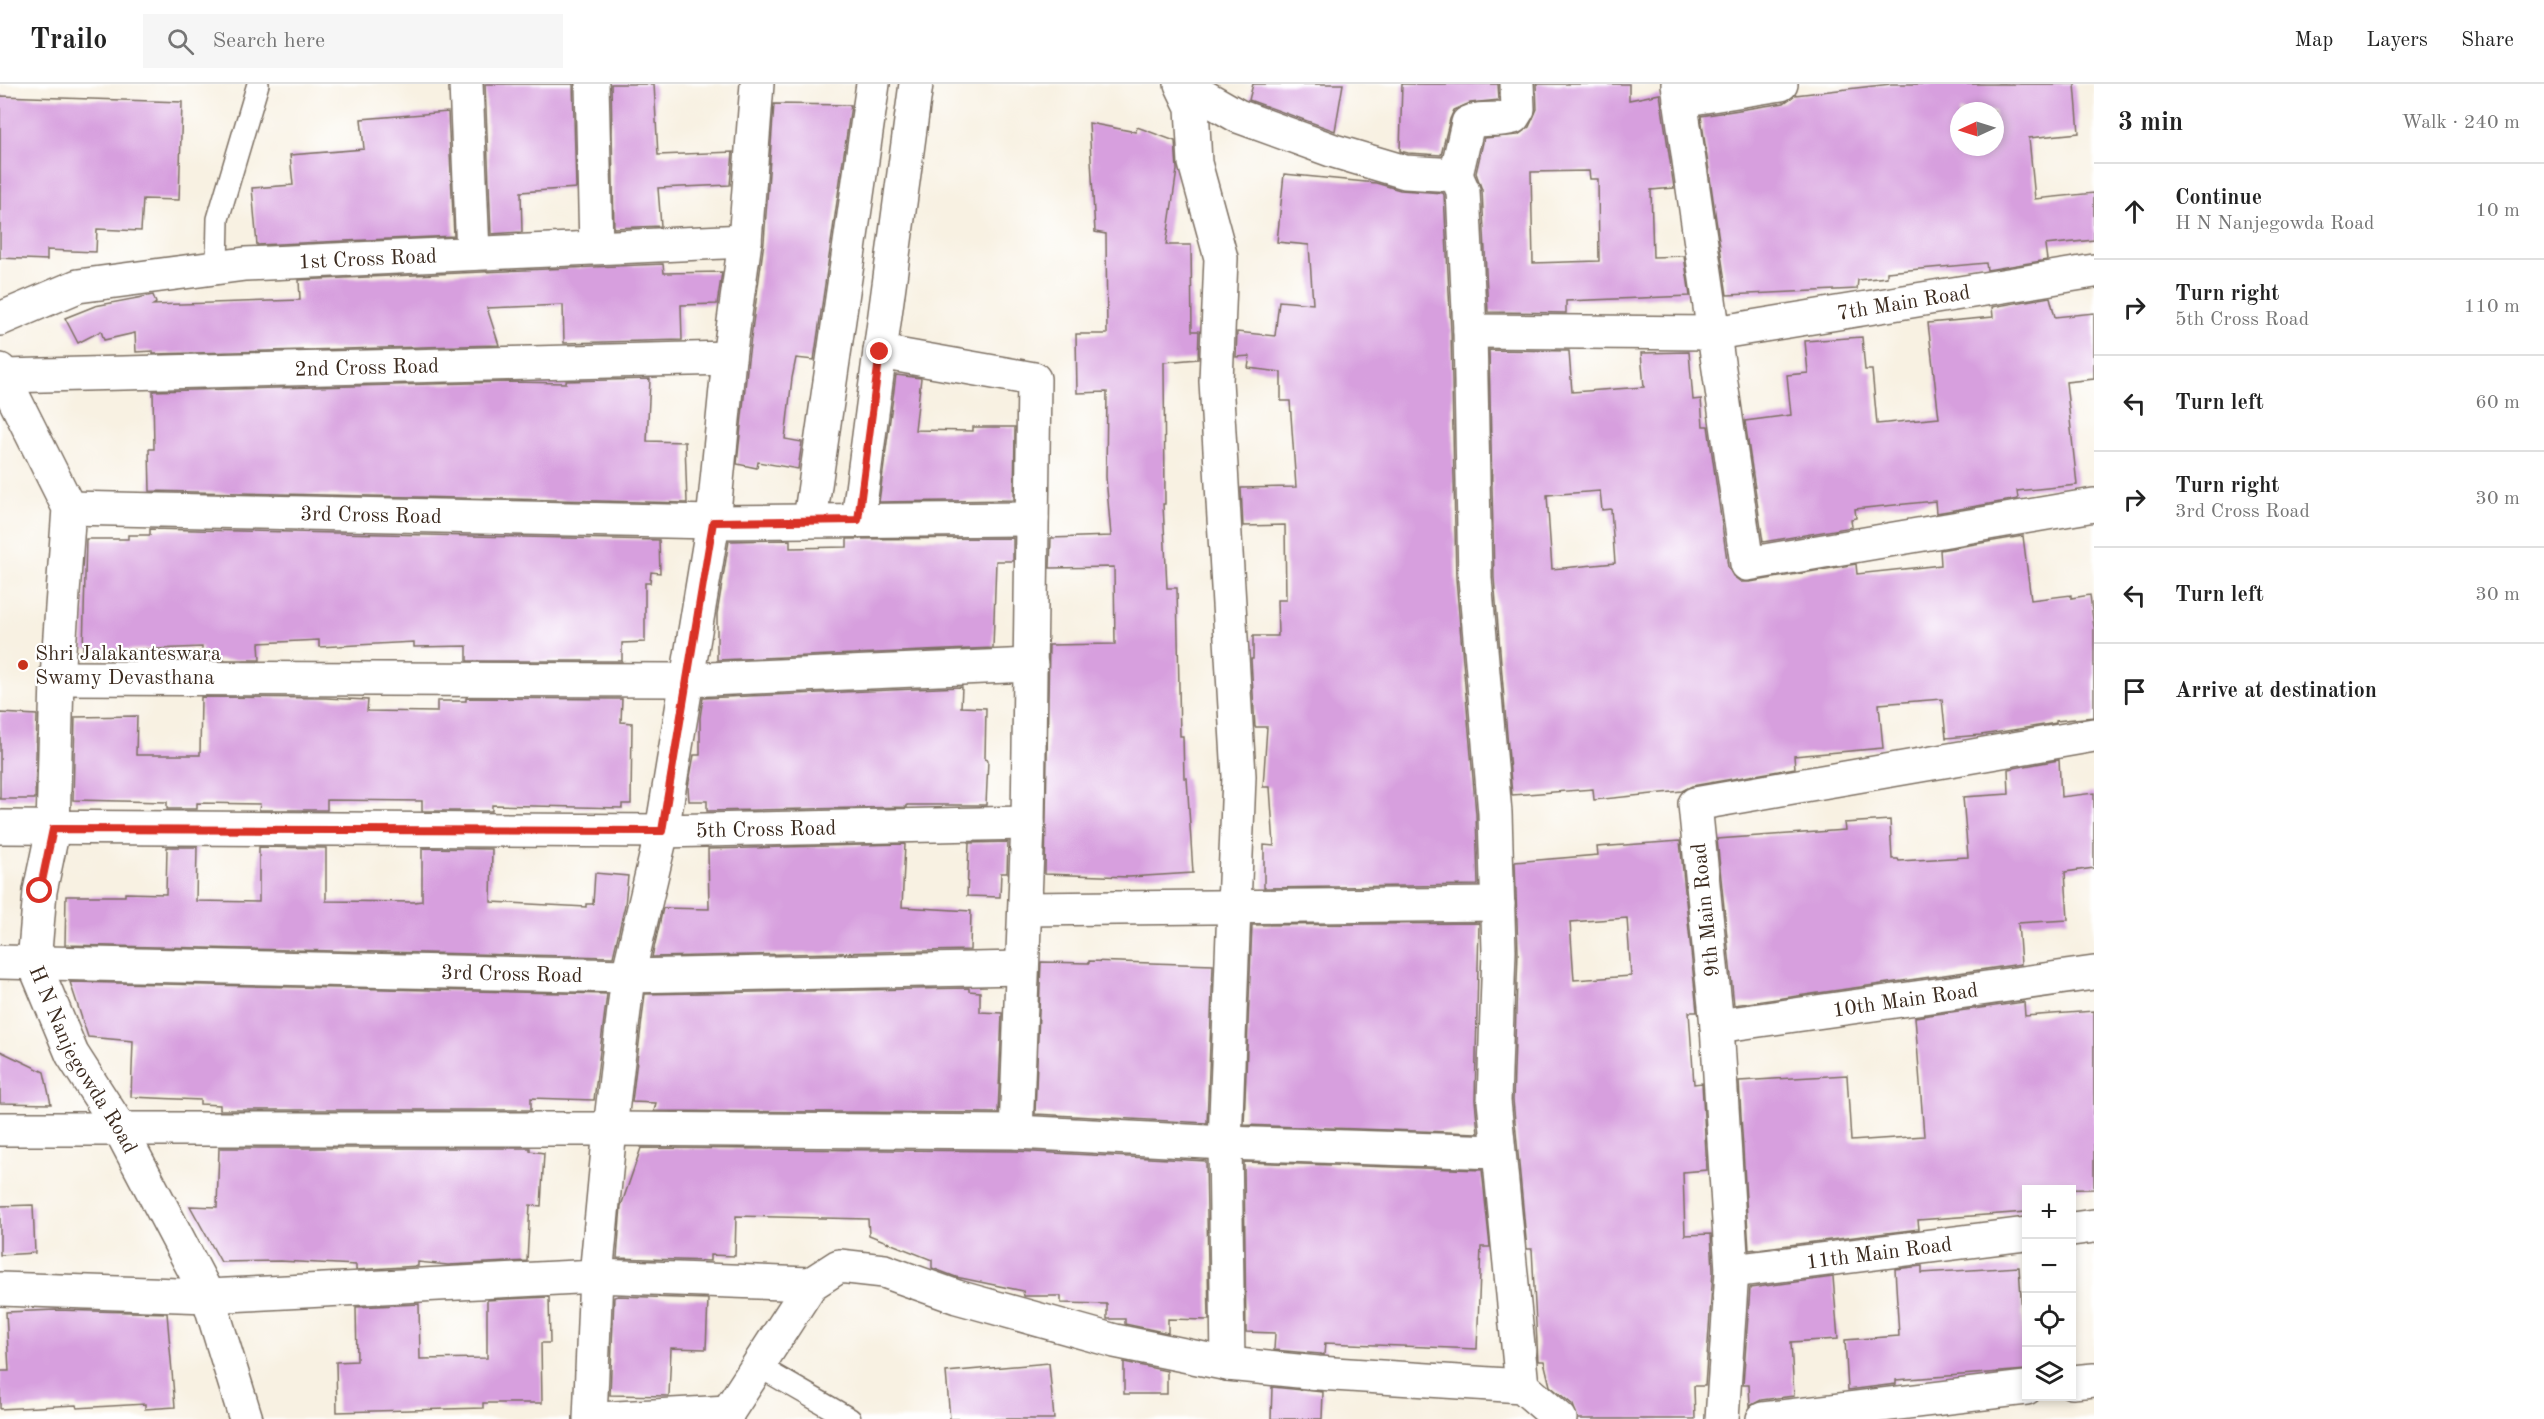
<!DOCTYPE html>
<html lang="en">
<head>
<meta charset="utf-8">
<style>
  :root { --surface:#fff; --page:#f6f6f6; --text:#222; --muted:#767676; --line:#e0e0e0 }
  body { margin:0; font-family:"Old Standard TT",serif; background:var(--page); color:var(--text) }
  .controls { position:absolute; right:18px; bottom:18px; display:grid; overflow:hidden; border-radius:0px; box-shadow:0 3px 9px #0003 }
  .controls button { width:54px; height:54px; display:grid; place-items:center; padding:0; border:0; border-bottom:2px solid var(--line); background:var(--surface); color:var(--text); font:30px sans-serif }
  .compass { position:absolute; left:1950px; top:18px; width:54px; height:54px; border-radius:50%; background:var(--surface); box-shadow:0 3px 9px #0003; rotate:266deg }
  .stop { position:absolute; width:18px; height:18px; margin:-14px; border:4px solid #d93025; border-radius:50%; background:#fff }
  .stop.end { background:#d93025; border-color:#fff; box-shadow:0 2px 6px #0008 }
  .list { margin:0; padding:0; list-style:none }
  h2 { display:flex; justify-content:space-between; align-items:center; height:78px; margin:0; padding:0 24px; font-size:26px }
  h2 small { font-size:20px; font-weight:400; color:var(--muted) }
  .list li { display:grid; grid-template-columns:39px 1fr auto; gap:18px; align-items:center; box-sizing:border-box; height:96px; padding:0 24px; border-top:2px solid var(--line) }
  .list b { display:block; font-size:22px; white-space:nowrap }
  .list p { margin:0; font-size:20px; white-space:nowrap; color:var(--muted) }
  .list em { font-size:20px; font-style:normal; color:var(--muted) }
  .icon { flex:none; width:33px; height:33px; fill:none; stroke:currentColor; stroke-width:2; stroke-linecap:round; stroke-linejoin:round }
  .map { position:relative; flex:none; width:2094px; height:1335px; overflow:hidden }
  header { display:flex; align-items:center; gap:36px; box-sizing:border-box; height:84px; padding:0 30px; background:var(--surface); border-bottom:2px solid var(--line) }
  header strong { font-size:28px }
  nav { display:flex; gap:33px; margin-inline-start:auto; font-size:21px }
  .search { width:420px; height:54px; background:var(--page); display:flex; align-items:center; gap:15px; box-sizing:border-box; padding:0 21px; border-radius:0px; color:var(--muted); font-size:22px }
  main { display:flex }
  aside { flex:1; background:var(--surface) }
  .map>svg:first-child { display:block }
  .building { fill:#d79fde; fill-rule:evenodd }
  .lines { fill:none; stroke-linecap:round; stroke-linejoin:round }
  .lane-casing { stroke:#7d7063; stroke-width:24 }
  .street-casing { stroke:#7d7063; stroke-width:36 }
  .secondary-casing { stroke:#7d7063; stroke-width:36 }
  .lane { stroke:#fff; stroke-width:21 }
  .street { stroke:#fff; stroke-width:33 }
  .secondary { stroke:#fff; stroke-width:33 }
  .route { stroke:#d93025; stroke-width:8 }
  .poi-dot { fill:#c8321e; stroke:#fff; stroke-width:2 }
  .labels { text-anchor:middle; stroke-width:4.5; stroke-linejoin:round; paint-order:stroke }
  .street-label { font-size:21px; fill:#3b2a1e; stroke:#fff }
  .poi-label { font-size:21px; fill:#3b2a1e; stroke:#fff; text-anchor:start }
</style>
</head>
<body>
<header>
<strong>Trailo</strong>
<div class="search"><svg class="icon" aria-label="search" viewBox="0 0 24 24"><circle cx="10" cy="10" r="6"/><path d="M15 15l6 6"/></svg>Search here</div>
<nav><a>Map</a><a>Layers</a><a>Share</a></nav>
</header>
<main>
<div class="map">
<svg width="2094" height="1335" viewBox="0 0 2094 1335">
  <rect width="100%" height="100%" fill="#fff"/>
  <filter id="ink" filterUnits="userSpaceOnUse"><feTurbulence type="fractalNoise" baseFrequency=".0167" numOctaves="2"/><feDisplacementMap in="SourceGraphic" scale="12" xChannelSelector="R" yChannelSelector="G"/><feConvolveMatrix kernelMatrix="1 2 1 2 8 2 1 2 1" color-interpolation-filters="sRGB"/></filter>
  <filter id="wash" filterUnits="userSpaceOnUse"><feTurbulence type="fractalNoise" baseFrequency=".008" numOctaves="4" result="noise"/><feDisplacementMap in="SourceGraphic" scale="24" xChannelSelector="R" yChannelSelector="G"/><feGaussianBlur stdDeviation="1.35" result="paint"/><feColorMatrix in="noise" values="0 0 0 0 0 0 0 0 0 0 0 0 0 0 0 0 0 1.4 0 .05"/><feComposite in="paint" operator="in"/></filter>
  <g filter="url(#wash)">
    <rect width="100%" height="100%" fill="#f8f1e2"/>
    <g id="blocks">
      <!-- building -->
      <g class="building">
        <polygon points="485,0 573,0 576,104 521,108 522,148 491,150"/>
        <polygon points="611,0 654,0 658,71 733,68 730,101 658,104 661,142 614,144"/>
        <polygon points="1253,0 1343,0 1335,47 1249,16"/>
        <polygon points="1402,0 1498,0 1499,16 1470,19 1454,26 1450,35 1441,71 1408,69 1400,67"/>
        <path d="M1536,0H1629V16L1660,10L1674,104L1651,106L1653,173L1684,172L1690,212L1566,217V229L1488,228L1482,106L1476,89L1484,54L1518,51L1529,43L1537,25ZM1589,87L1590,95H1598L1599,177L1533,179L1531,88Z"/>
        <path d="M1891,0H2075L2079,49L2029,54L2035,115L2094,109V156L2045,161L2047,176L1987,186L1986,179L1887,188V193L1858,196L1857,205L1727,211L1701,32L1784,19L1795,11ZM1959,27H1995V63H1959Z"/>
        <polygon points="0,12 182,18 179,116 143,115 141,147 97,145 96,168 47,166 47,176 0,174"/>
        <polygon points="774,20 851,21 814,276 796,274 792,294 785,355 802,358 798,385 758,378 757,384 737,380 748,276 764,158"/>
        <polygon points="448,28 454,152 257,161 252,104 293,101 290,71 364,65 361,35"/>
        <polygon points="1089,39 1136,48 1137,43 1175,57 1177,86 1166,161 1191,161 1192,247 1199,247 1198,275 1164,278 1165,420 1163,420 1167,504 1177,504 1180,652 1183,652 1184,694 1187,694 1193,789 1129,793 1045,790 1049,561 1115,560 1114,483 1050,484 1051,454 1111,452 1106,393 1107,308 1077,309 1076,250 1107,250 1106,150 1095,148"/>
        <polygon points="1284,90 1376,99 1400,106 1443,109 1444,111 1451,248 1456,495 1476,730 1478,801 1264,804 1264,761 1274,762 1270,703 1263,703 1267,643 1255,643 1251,575 1253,575 1253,552 1278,552 1277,516 1286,516 1285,441 1243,442 1241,404 1296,403 1290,317 1281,317 1281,288 1248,284 1250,272 1236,273 1237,248 1275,252 1279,217 1313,220 1309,161 1277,158"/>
        <polygon points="663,180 664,189 722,188 717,220 681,221 682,256 564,259 563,221 487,224 499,261 153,270 153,267 136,268 135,249 104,256 101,247 78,259 65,234 95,222 153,211 156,219 153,221 300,216 299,196"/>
        <polygon points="2050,213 2055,233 2094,229 2094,295 2066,298 2077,401 2017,407 2018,415 1936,429 1935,417 1855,425 1856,434 1851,435 1852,443 1763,458 1745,337 1791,331 1787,291 1808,289 1805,257 1862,253 1865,286 1872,286 1877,340 1939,334 1928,239 1993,233 1992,223"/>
        <path d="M1489,266L1569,267L1572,308L1644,303L1641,269L1689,268L1693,316L1701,315L1703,342H1708L1728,483L1733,492L1741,498H1750L1856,480L1857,490L1941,481L1940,466L2023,452L2031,516L2071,511V514L2090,511L2094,544V633L2056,637V639L1981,651L1946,654L1942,615L1879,620L1883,664L1794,672L1795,684L1692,702L1682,707L1594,716L1593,705L1512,711L1494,494ZM1600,407L1602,426L1611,425L1615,479L1552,485L1547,411Z"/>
        <polygon points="896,291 921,294 915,346 973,347 973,343 1015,343 1014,416 879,418"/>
        <polygon points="650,295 647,357 685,358 687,419 150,407 149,365 154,365 153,307 510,298 566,299 566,297"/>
        <polygon points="150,445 659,456 660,489 651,488 650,499 645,499 645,558 622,559 622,577 467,577 467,562 414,563 414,558 319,563 319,556 259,559 260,576 202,576 202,563 132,566 83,565 86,455 128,455 128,451 150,451"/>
        <polygon points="1013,454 1013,477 996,477 993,564 717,576 717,530 729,457 790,456 790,464 847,463 847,455"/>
        <polygon points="962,603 961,623 986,624 985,675 988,676 986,721 907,721 907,723 707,727 707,717 689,717 688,703 694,671 700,671 700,634 703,614"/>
        <polygon points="201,613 326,614 368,616 367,627 437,628 437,617 466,617 466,614 622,615 621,638 632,639 631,720 622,720 622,724 492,721 492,727 422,727 422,717 327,716 327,726 259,726 260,720 197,719 197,725 167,725 167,718 73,716 75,633 137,632 136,671 200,671"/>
        <polygon points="0,629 37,631 35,715 0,715"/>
        <polygon points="2059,676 2061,713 2094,709 2094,784 2065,788 2068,836 2018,839 2021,880 1734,921 1717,755 1845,746 1844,739 1890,736 1892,775 1898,775 1899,777 1968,773 1963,713 2009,710 2008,685"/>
        <path d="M1680,757L1697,928H1689L1694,1000L1702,999L1707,1086L1683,1088L1685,1151L1711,1150L1713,1187L1705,1302H1694L1695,1335H1578L1573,1321L1550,1302L1544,1277H1538L1532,1165H1527L1513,1016L1518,868L1515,778L1598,771L1597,763ZM1627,834L1631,892L1574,896L1570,838Z"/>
        <polygon points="1008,758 1007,789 1001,789 1000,813 967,812 969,759"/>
        <polygon points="905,760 902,823 971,827 970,866 652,873 663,824 709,825 708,765"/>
        <polygon points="167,763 197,763 196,817 259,818 259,763 326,764 326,817 414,818 422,817 422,764 492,765 491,818 586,823 586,820 593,820 595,789 628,792 625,821 613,873 65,861 66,812 125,812 125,809 166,810"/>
        <polygon points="1479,839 1475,1016 1478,1049 1244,1041 1252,841"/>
        <polygon points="1089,877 1213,881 1207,1039 1035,1030 1041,878 1089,879"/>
        <polygon points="70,898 607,910 594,1016 531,1014 531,1026 220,1026 220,1021 200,1020 200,1016 131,1013 133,957 88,953"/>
        <polygon points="969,904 969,907 980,908 980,928 1002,929 998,1029 654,1027 656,1019 632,1018 645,910"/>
        <polygon points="2024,918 2025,932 2094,927 2094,1105 2026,1106 2026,1128 1918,1136 1919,1145 1749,1166 1739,997 1847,991 1851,1057 1924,1052 1915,933"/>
        <polygon points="0,967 44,988 51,1020 0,1019"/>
        <polygon points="219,1064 530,1064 530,1067 544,1069 541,1122 530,1121 527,1177 448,1181 418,1178 418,1182 356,1186 356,1181 280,1177 221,1178 190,1122 217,1123"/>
        <polygon points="641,1064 1015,1067 1206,1077 1209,1236 1168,1235 1168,1249 1125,1240 1125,1235 1107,1235 1107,1220 1061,1219 1061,1212 1024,1212 1023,1207 956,1193 932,1184 932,1176 869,1151 868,1135 736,1132 735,1172 710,1171 710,1177 617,1174 621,1122"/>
        <polygon points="1244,1078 1482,1086 1490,1163 1481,1163 1477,1265 1325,1259 1324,1271 1320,1270 1274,1266 1275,1249 1246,1248"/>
        <polygon points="33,1121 35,1169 0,1171 0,1122"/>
        <polygon points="1922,1182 1922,1189 2019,1183 2026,1286 1896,1296 1896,1300 1848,1306 1845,1256 1899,1252 1895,1185"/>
        <polygon points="1833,1193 1838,1255 1791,1258 1794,1312 1761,1316 1750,1322 1749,1301 1743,1301 1750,1204"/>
        <polygon points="618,1212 708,1215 706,1265 671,1264 669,1312 610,1311 614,1213"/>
        <polygon points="549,1213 550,1259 541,1259 542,1319 483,1319 483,1324 337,1328 336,1278 357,1277 356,1223 419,1220 420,1275 487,1274 487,1216"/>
        <polygon points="56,1226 167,1229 175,1323 145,1325 145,1320 77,1324 76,1321 0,1325 0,1287 9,1287 6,1228"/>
        <polygon points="1124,1278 1167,1287 1167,1310 1124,1310"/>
        <polygon points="1049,1279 1054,1335 950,1335 946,1288"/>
        <polygon points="1272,1303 1323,1308 1322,1335 1271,1335"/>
      </g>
    </g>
  </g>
  <g filter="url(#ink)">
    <use href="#blocks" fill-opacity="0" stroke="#7d7063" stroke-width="1.5"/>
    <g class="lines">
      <!-- lane casing -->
      <g class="lane-casing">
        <g id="lane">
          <polyline points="217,183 218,135 258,0"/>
          <polyline points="758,1282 850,1335"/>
        </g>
      </g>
      <!-- street casing -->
      <g class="street-casing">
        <g id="street">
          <polyline points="466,0 473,169"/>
          <polyline points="592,0 596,163"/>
          <polyline points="916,0 880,268 1034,295 1028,739 1016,1048"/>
          <polyline points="1181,0 1192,23 1195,79 1221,174 1216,297 1239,692 1225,1059 1228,1280"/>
          <polyline points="1182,0 1238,32 1334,67 1405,88 1456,91 1463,107 1470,247 1475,495 1495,729 1499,867 1494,1017 1522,1302"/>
          <polyline points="1678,0 1747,480 2094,421"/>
          <polyline points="1680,16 1781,0"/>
          <path d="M1456,91L1468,39C1482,32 1498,38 1513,33L1518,25L1517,0"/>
          <path id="s1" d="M0,235L78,202L245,180L745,157"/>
          <path id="s2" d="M1470,247L1715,249L2094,187"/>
          <path id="s3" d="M4,292L729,274"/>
          <path id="s4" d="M69,424L713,438L1032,435"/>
          <polyline points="810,436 873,0"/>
          <polyline points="858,436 880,268"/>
          <polyline points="57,594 687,596 1031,581"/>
          <path id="s5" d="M0,743L662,747L1028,739"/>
          <polyline points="1025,825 1498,820"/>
          <path id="s6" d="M0,878L628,892L1022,884"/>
          <path id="s7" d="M1717,942L2094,889"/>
          <polyline points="0,1045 610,1045 1016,1048 1225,1059 1498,1068"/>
          <polyline points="2072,1145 2094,1142"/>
          <path id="s8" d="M1732,1187L2026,1150"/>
          <polyline points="0,1205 208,1212 596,1192 610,1045 628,892 662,747 713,438 729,274 745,157 757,0"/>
          <polyline points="2072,1298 2094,1296"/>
          <polyline points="590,1335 596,1192 811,1200"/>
          <polyline points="598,1335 728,1328"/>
          <polyline points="726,1335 728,1328 811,1200 839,1182 884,1187 957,1213 1115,1257 1228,1280 1318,1289 1522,1302 1560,1335"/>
          <polyline points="1722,1335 1732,1187 1717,942 1695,720 2094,651"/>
          <polyline points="1763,1335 2026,1304"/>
        </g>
      </g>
      <!-- secondary casing -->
      <g class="secondary-casing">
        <g id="secondary">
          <path id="s9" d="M0,286L69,424L57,594L53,745L40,807L34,879L72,970L119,1043L208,1212L246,1335"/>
        </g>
      </g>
      <!-- lane -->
      <use href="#lane" class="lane"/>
      <!-- street -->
      <use href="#street" class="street"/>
      <!-- secondary -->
      <use href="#secondary" class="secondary"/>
    </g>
  </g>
  <g class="lines" filter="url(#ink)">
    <!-- route -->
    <polyline class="route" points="40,807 53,745 662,747 713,438 858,436 880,268"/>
  </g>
  <!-- markers -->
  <circle class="poi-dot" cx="23" cy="581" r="6"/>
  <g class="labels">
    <!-- street labels -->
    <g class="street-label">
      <text dy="7" stroke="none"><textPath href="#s1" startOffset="376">1st Cross Road</textPath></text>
      <text dy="7" stroke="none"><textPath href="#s2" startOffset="436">7th Main Road</textPath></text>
      <text dy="7" stroke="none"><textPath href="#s3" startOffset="363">2nd Cross Road</textPath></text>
      <text dy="7" stroke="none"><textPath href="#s4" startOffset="302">3rd Cross Road</textPath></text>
      <text dy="7" stroke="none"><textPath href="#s5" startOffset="766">5th Cross Road</textPath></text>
      <text transform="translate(1705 826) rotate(-96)" y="7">9th Main Road</text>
      <text dy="7" stroke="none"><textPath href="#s6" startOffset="512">3rd Cross Road</textPath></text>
      <text dy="7" stroke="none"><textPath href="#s7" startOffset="190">10th Main Road</textPath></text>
      <text dy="7" stroke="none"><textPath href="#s9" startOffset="720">H N Nanjegowda Road</textPath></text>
      <text dy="7" stroke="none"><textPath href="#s8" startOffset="148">11th Main Road</textPath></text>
    </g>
    <!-- poi labels -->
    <g class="poi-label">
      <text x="35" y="576">Shri Jalakanteswara<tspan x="35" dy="24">Swamy Devasthana</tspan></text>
    </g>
  </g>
</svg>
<div class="controls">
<button>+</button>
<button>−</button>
<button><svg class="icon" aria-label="locate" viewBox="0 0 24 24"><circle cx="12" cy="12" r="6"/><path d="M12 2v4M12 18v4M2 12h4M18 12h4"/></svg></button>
<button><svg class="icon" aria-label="layers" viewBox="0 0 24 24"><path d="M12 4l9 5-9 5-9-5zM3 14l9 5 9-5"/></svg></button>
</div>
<svg class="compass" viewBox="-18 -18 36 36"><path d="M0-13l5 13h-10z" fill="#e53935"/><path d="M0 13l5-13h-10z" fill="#767676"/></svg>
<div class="stop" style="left:40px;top:807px"></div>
<div class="stop end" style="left:880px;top:268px"></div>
</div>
<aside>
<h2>3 min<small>Walk · 240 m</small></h2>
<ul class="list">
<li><svg class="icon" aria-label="ahead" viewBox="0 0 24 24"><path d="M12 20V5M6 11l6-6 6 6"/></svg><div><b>Continue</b><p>H N Nanjegowda Road</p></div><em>10 m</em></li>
<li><svg class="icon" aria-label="right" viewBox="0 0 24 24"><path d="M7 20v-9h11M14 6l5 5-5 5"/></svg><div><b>Turn right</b><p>5th Cross Road</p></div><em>110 m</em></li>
<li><svg class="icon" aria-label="left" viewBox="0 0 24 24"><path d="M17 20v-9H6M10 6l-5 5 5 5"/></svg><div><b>Turn left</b></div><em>60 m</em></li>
<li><svg class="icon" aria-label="right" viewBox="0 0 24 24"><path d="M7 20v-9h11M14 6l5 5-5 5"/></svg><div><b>Turn right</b><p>3rd Cross Road</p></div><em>30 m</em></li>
<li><svg class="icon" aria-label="left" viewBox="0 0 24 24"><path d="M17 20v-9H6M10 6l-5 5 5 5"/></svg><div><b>Turn left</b></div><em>30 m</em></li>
<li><svg class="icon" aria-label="arrive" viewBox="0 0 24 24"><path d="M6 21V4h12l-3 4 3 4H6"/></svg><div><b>Arrive at destination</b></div></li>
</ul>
</aside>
</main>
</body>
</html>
